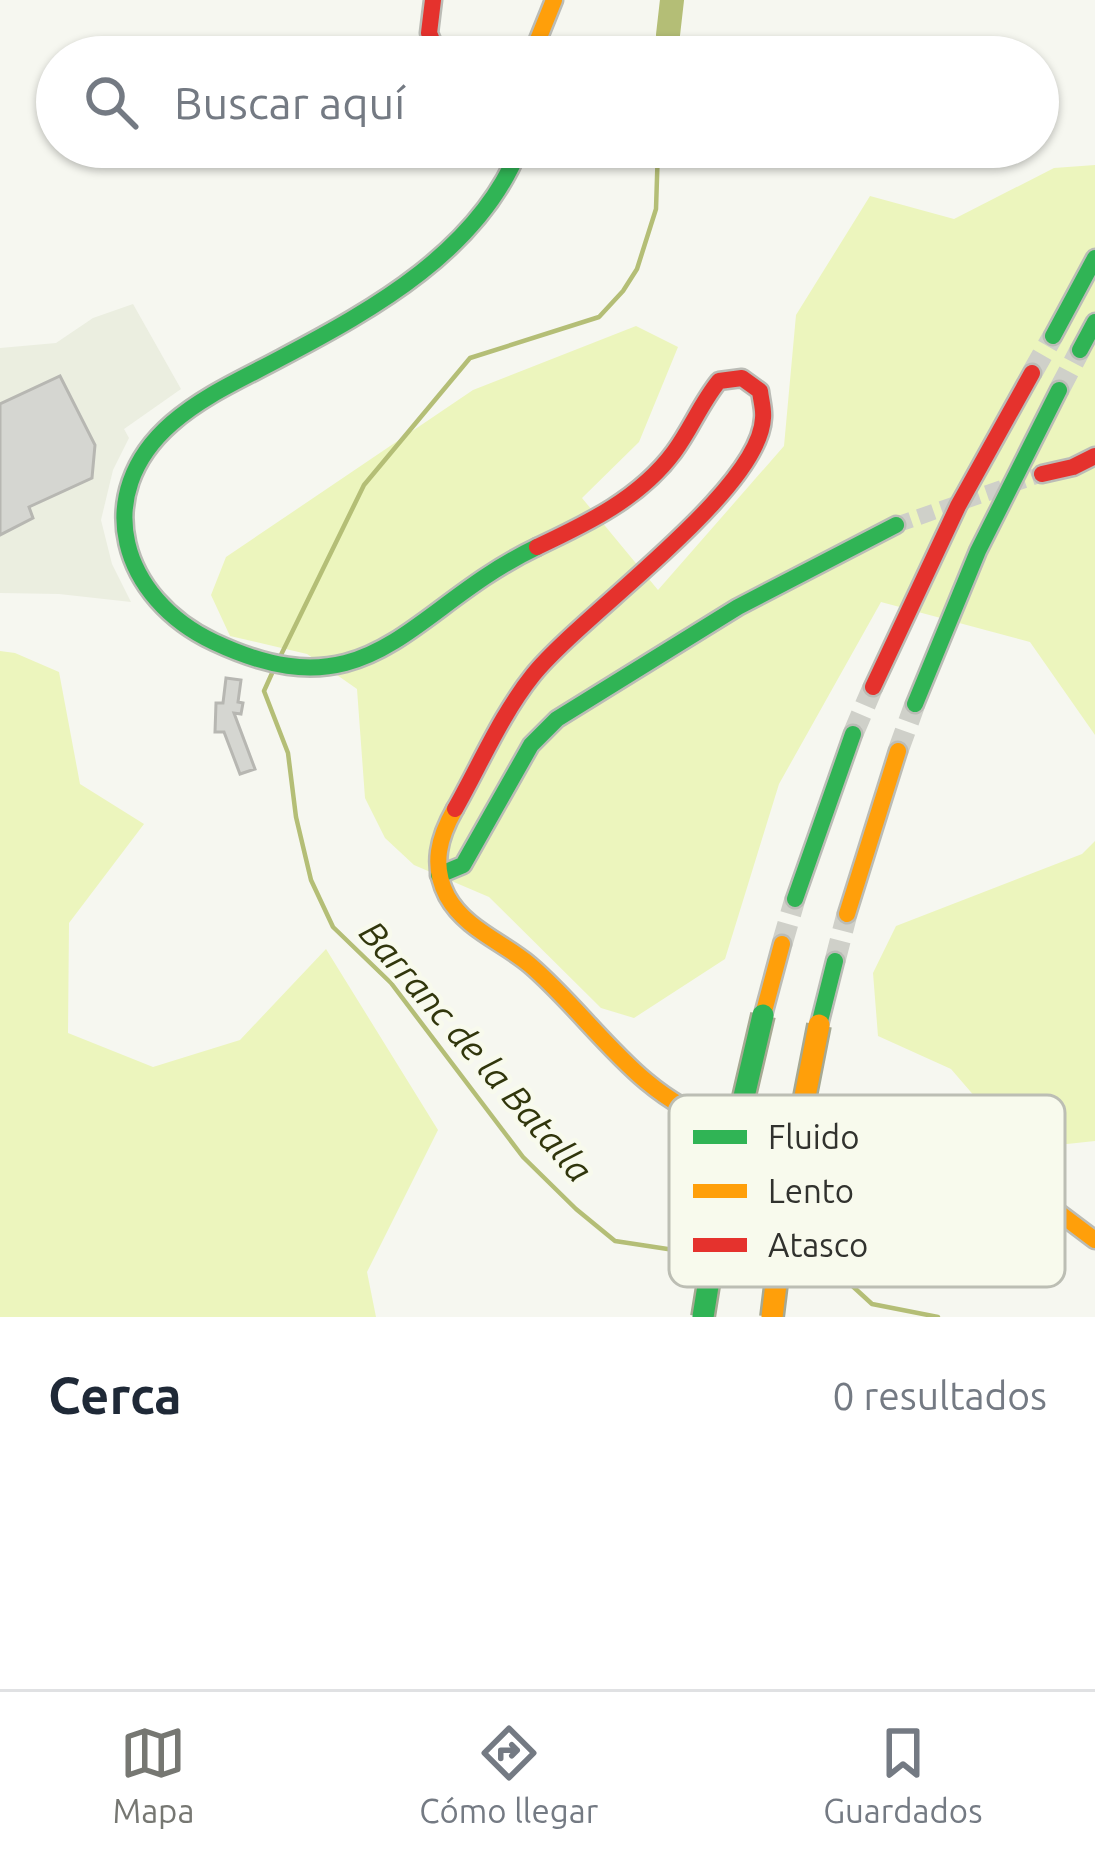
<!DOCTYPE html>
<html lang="es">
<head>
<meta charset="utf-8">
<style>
  :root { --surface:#fff; --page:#f2f2f3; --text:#1f2937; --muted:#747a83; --line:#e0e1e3; --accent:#767772 }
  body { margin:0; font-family:Ubuntu,sans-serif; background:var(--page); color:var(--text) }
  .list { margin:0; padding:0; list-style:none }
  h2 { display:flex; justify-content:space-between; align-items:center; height:156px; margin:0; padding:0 48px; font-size:51px }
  h2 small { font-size:39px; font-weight:400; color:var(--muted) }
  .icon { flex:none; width:66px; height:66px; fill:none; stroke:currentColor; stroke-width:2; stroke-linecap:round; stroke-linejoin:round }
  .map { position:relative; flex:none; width:1095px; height:1317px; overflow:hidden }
  .search { position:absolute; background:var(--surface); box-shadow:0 3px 9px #0004; left:36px; right:36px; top:36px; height:132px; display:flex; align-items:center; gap:30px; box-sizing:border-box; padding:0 42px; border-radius:66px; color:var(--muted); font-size:45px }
  .sheet { height:372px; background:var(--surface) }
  nav { display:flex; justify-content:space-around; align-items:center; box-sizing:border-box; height:168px; border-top:3px solid var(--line); background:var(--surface); font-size:33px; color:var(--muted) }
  nav a { display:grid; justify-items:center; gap:6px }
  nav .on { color:var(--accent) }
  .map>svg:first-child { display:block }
  .built { fill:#ebeee0 }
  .green { fill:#ecf5bd }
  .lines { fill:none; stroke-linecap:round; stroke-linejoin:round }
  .stream { stroke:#b4be76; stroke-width:4.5 }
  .river { stroke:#b4be76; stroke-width:24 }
  .building { fill:#d5d6d1; stroke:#b7b7b2; stroke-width:3 }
  .secondary-tunnel { stroke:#cfd0c9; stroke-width:16; stroke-dasharray:16 8; stroke-linecap:butt }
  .highway-tunnel { stroke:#cfd0c9; stroke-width:21; stroke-dasharray:21 10; stroke-linecap:butt }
  .fast-casing { stroke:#bbbcb6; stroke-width:21 }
  .slow-casing { stroke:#bbbcb6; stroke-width:21 }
  .jam-casing { stroke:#bbbcb6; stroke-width:21 }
  .fast { stroke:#30b455; stroke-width:16 }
  .slow { stroke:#ff9f0a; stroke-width:16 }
  .jam { stroke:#e5322d; stroke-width:16 }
  .fast-bridge-casing { stroke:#a6a993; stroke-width:26; stroke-linecap:butt }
  .slow-bridge-casing { stroke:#a6a993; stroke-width:26; stroke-linecap:butt }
  .fast-bridge { stroke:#30b455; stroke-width:21 }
  .slow-bridge { stroke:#ff9f0a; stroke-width:21 }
  .labels { text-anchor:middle; stroke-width:9; stroke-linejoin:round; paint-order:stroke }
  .water-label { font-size:36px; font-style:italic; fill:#31360c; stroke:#f8faed }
  .key { fill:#f8faed; stroke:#bcbeb4; stroke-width:3 }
  .key-label { font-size:33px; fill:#31322e }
</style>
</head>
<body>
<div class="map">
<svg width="1095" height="1317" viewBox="0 0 1095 1317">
  <rect width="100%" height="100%" fill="#f6f7f0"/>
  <!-- built -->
  <polygon class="built" points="133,304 181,389 124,429 129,438 113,470 101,520 112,564 131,602 59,594 0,593 0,348 56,343 93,318"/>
  <!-- green -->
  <g class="green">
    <polygon points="1095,165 1095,735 1030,642 881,602 779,784 725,959 634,1018 601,1008 489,897 414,865 385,838 365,798 357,689 307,654 230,636 211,595 226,557 473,390 636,326 678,347 639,442 582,498 658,590 784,446 796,315 870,196 954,219 1054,168"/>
    <polygon points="0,651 15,653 59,672 80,784 144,824 69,923 68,1033 153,1067 240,1040 326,949 438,1130 367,1272 376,1317 0,1317"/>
    <polygon points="1095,841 1095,1141 1020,1149 951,1069 878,1036 873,973 896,926 1082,854"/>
  </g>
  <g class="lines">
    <!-- stream -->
    <g class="stream">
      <polyline points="666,57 668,35"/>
      <polyline points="278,661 364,485 470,358 599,317 623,291 637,269 656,209 658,147"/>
      <polyline points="273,671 264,691 288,753 296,817 311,880 333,927 391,983 523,1157 576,1209 615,1241 707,1255"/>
      <polyline points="719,1256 773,1262"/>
      <polyline points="784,1264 835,1270 872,1304 938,1317"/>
    </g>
    <!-- river -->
    <polyline class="river" points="668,35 672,0"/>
  </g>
  <!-- building -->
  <g class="building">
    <polygon points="60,376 95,445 92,478 29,507 33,518 0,535 0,404"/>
    <polygon points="226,678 241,680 238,702 243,703 241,714 234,713 255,769 240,774 224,732 215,732 216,703 223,703"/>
  </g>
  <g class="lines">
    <!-- secondary-tunnel -->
    <polyline class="secondary-tunnel" points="896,525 1042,474"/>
    <!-- highway-tunnel -->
    <g class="highway-tunnel">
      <polyline points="1032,373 1053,336"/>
      <polyline points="1059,390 1080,350"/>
      <polyline points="853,734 873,687"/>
      <polyline points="898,751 915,704"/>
      <polyline points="782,944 795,899"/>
      <polyline points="835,961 847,914"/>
    </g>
    <!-- fast casing -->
    <g class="fast-casing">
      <g id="fast">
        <path d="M520,147C480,250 374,309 281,358C244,378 204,395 172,423C89,495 122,599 214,642C373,717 409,608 537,547"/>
        <polyline points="1053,336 1095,258"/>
        <polyline points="1080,350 1095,322"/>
        <polyline points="915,704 978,551 1059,390"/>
        <polyline points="439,875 463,865 531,745 557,719 738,607 896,525"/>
        <polyline points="795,899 853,734"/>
        <polyline points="819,1025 835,961"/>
      </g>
    </g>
    <!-- slow casing -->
    <g class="slow-casing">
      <g id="slow">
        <polyline points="531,57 554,0"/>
        <path d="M455,809C439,837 431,865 447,896C465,929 503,942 530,965C592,1018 637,1097 718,1122C744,1130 773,1130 800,1134C857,1142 915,1150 972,1158L1010,1176L1095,1240"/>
        <polyline points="847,914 898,751"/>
        <polyline points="763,1015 782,944"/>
      </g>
    </g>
    <!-- jam casing -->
    <g class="jam-casing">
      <g id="jam">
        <polyline points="433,0 429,33 439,57"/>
        <polyline points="1042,474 1073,467 1095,456"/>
        <polyline points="873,687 958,506 1032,373"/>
        <path d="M455,809C480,765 501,715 533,675C581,615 760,491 763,418C764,410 761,400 760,391L742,378L719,381C701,403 691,429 674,452C640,498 588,523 537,547"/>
      </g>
    </g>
    <!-- fast -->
    <use href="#fast" class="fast"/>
    <!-- slow -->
    <use href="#slow" class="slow"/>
    <!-- jam -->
    <use href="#jam" class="jam"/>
    <!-- fast-bridge casing -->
    <g class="fast-bridge-casing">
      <polyline id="fast-bridge" points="703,1317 726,1174 763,1015"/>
    </g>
    <!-- slow-bridge casing -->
    <g class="slow-bridge-casing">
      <polyline id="slow-bridge" points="772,1317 789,1178 819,1025"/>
    </g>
    <!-- fast-bridge -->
    <use href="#fast-bridge" class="fast-bridge"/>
    <!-- slow-bridge -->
    <use href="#slow-bridge" class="slow-bridge"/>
  </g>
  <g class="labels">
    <!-- water labels -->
    <g class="water-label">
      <text transform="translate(476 1051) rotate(49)" y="13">Barranc de la Batalla</text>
    </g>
  </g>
  <!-- legend -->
  <rect x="669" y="1095" width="396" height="192" rx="18" class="key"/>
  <rect x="693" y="1130" width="54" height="14" fill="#30b455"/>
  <rect x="693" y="1184" width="54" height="14" fill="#ff9f0a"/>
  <rect x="693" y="1238" width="54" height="14" fill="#e5322d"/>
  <g class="key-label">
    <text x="768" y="1149">Fluido</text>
    <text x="768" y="1203">Lento</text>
    <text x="768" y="1257">Atasco</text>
  </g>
</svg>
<div class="search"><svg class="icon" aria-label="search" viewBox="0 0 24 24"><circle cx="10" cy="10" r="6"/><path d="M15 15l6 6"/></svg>Buscar aquí</div>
</div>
<section class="sheet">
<h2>Cerca<small>0 resultados</small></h2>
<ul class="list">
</ul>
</section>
<nav>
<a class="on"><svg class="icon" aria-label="map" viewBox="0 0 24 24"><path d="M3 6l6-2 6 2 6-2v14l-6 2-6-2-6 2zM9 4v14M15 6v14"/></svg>Mapa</a>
<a><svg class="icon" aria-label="directions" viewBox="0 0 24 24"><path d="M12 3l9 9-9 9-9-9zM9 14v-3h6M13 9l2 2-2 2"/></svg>Cómo llegar</a>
<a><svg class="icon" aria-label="saved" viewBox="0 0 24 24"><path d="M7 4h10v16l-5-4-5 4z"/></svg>Guardados</a>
</nav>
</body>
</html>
